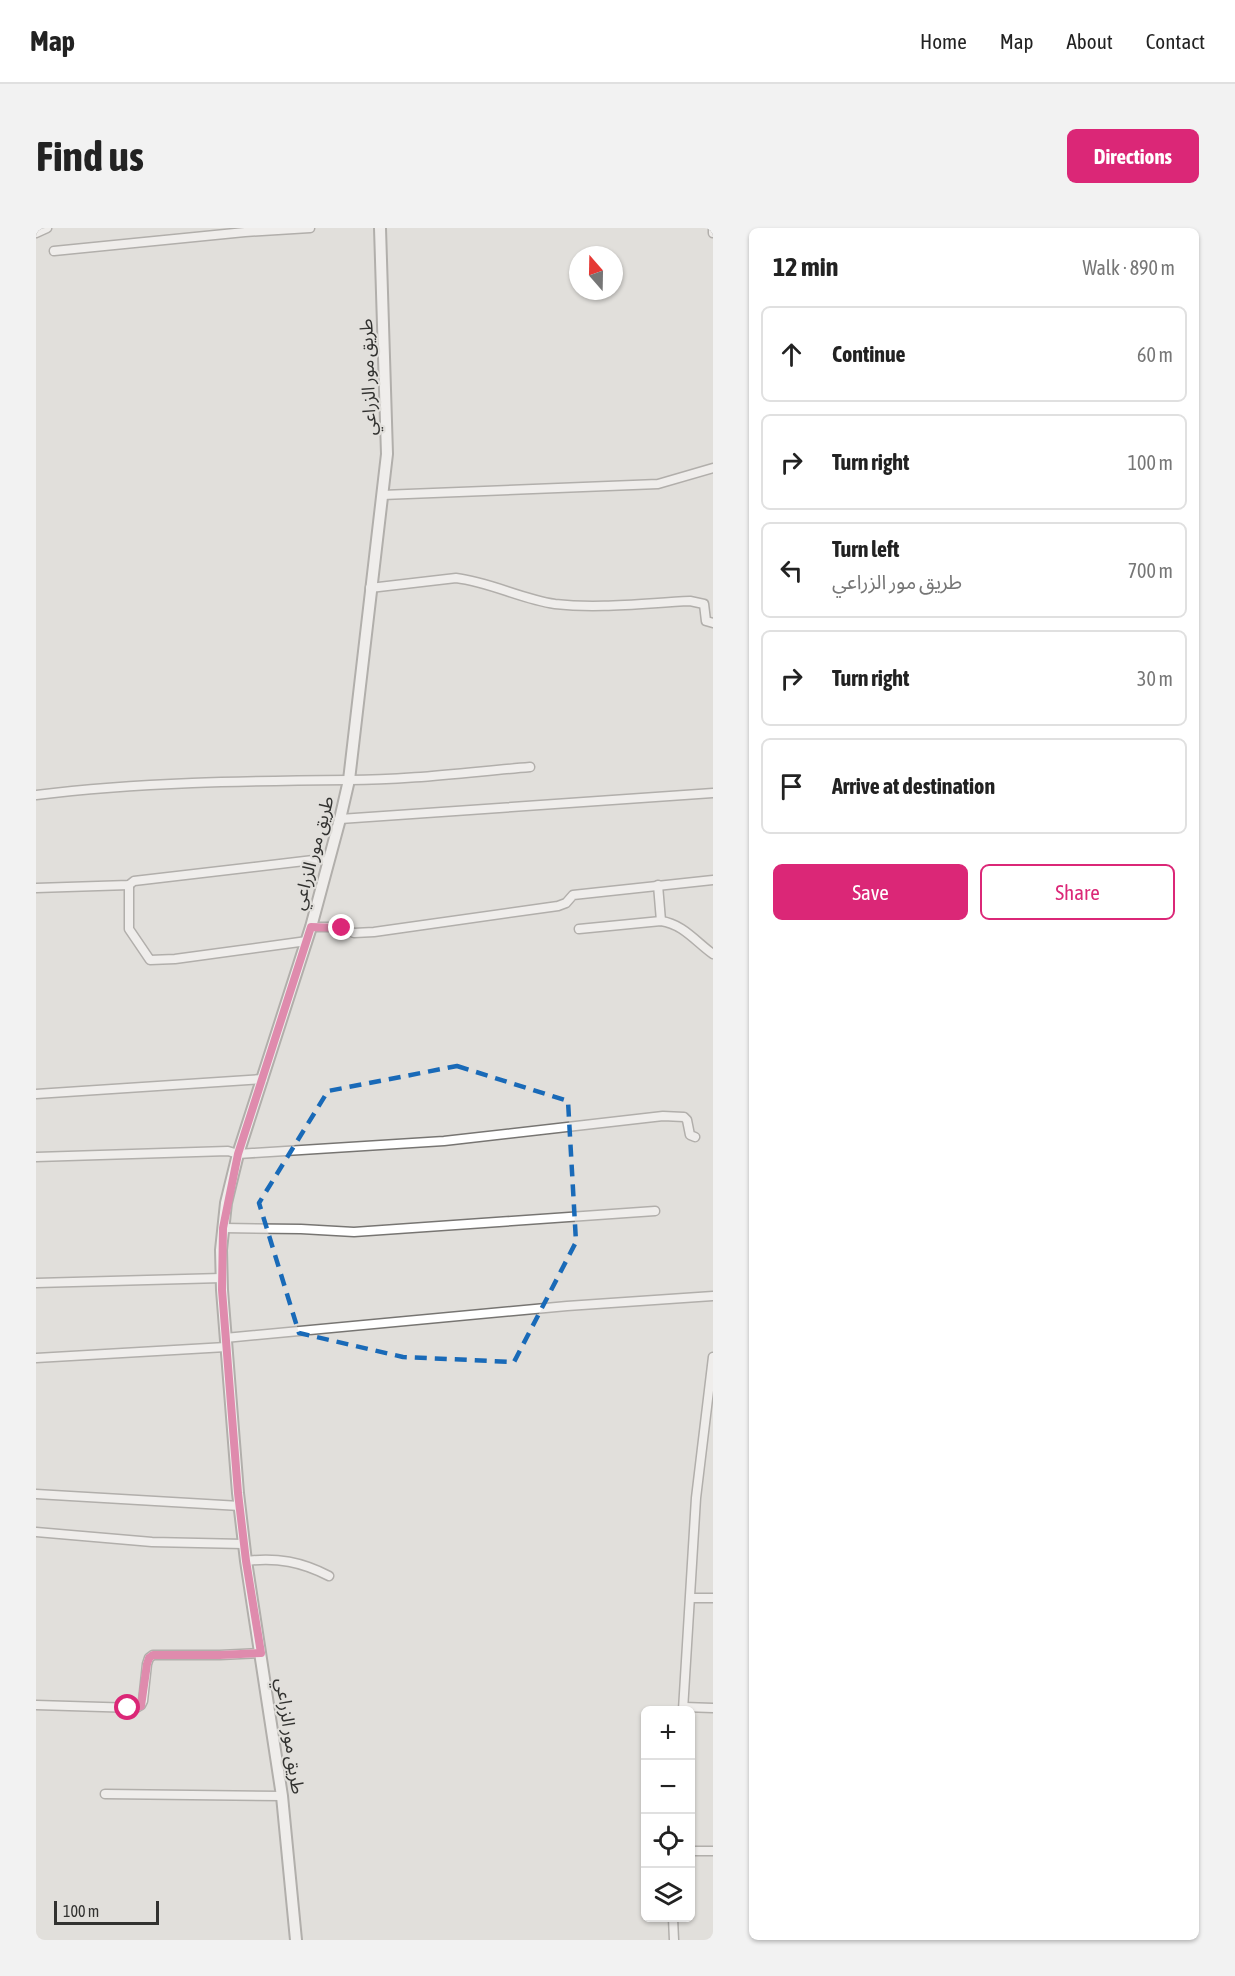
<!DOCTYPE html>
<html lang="en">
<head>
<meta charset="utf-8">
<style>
  :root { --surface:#fff; --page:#f2f2f2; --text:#222; --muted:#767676; --line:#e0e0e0; --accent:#db2777 }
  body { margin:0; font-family:"Asap Condensed","Noto Sans Arabic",sans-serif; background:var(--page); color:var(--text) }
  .controls { position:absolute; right:18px; bottom:18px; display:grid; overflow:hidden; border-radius:9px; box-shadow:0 2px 4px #0004 }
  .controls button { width:54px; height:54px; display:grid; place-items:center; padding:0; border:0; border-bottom:2px solid var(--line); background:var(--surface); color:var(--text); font:30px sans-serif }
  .compass { position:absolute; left:533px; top:18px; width:54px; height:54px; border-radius:50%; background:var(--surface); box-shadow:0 2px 4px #0004; rotate:340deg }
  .scale { position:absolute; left:18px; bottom:15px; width:105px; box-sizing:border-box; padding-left:6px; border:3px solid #323230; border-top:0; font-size:16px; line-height:21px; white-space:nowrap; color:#323230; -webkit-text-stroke:4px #e1dfdb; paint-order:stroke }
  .stop { position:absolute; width:18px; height:18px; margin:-14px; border:4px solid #db2777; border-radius:50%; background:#fff }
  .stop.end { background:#db2777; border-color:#fff; box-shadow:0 2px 6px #0008 }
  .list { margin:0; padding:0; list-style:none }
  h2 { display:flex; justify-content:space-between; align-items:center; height:78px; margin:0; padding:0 24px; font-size:26px }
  h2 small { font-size:20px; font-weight:400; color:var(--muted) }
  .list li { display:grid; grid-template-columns:39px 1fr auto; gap:18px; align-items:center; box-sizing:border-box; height:96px; margin:0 12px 12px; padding:0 12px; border:2px solid var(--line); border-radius:9px }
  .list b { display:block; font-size:22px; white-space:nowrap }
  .list p { margin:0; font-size:20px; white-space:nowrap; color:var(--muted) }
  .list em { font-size:20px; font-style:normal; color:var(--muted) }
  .actions { display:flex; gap:12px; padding:18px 24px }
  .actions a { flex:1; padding:14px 0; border:2px solid var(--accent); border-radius:9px; text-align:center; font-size:21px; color:var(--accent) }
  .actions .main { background:var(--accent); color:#fff }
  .icon { flex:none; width:33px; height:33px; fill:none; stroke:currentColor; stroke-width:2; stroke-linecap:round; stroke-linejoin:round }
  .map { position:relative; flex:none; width:677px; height:1712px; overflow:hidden; border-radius:9px }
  header { display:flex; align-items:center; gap:36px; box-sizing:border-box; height:84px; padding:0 30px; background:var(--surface); border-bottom:2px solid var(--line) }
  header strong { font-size:28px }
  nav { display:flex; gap:33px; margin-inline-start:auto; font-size:21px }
  .intro { display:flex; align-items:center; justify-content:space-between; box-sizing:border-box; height:144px; padding:0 36px }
  h1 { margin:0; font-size:42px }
  .button { padding:15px 27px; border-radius:9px; background:var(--accent); color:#fff; font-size:21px; font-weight:700 }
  main { display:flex; gap:36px; padding:0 36px }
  aside { flex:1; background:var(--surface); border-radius:9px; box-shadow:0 2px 4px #0004 }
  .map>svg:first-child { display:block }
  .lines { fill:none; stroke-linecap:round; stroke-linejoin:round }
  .street-casing { stroke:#777572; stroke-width:11 }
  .secondary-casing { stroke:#777572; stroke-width:14 }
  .street { stroke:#fff; stroke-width:8 }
  .secondary { stroke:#fff; stroke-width:10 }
  .route { stroke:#db2777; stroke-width:8 }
  .marked { fill:none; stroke:#196ab8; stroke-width:4.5; stroke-dasharray:12 8; stroke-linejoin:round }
  .labels { text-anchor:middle; stroke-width:4.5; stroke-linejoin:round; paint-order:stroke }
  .street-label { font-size:18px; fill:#323230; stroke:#e1dfdb }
</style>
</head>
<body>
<header>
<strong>Map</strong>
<nav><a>Home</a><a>Map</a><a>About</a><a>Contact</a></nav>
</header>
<div class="intro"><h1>Find us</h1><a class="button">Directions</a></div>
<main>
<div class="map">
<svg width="677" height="1712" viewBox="0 0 677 1712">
  <rect width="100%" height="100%" fill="#e1dfdb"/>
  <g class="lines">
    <!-- street casing -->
    <g class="street-casing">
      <g id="street">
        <polyline points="677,0 677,5"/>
        <polyline points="0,5 11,0"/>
        <polyline points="18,23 209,4 274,0"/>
        <polyline points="346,267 622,256 677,240"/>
        <path d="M334,360L420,350C454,354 485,371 519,376C563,381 609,375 654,373L668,376L670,393L677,395"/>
        <path d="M0,567C104,554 209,553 313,552C373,552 434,544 494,539"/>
        <polyline points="304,591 677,565"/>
        <polyline points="93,657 93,701 114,732 139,731 271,713"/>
        <polyline points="622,657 625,693"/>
        <polyline points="0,660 93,657 98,653 294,630"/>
        <polyline points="275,699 303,699 318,705 338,704 522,678 530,675 537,667 677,652"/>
        <path d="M543,701L625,693C647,696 660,714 677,726"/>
        <polyline points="0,866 227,851"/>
        <polyline points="0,929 192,923 202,926 408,913 627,888 648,889 651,892 654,907 659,909"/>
        <polyline points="187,1000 265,1001 318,1004 619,983"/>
        <polyline points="0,1055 186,1050"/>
        <polyline points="189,1110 531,1078 677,1068"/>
        <polyline points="0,1130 190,1119"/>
        <polyline points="0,1266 204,1278"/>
        <polyline points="0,1304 116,1314 208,1316"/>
        <path d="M210,1333C241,1329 266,1334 293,1348"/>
        <polyline points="655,1370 677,1370"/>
        <polyline points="0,1477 100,1480 105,1477 107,1473 111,1436 113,1430 117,1427 184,1427 225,1425"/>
        <polyline points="648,1479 677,1480"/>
        <polyline points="647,1482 660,1270 677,1129"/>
        <polyline points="69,1566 246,1568"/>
        <polyline points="654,1623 677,1623"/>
        <polyline points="637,1690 638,1712"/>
      </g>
    </g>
    <!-- secondary casing -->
    <g class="secondary-casing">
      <polyline id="secondary" points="260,1712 246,1568 210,1333 202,1265 186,1062 185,1022 190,975 202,926 275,699 304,591 313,552 351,226 344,0"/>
    </g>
    <!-- street -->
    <use href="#street" class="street"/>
    <!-- secondary -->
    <use href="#secondary" class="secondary"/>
  </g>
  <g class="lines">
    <!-- route -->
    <polyline class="route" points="92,1480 105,1478 111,1436 113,1430 117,1427 184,1427 225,1425 210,1333 202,1265 186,1062 187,1000 202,926 275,699 306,700"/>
  </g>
  <!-- marked area -->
  <path d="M0 0H677V1712H0ZM421,838L532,873L540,1014L478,1134L367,1129L263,1105L223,975L292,863Z" fill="#e1dfdb" fill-opacity=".55" fill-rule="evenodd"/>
  <path class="marked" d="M421,838L532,873L540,1014L478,1134L367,1129L263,1105L223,975L292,863Z"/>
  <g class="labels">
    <!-- street labels -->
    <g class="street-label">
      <text transform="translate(332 149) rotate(-92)" y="6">طريق مور الزراعي</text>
      <text transform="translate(277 625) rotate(-75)" y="6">طريق مور الزراعي</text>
      <text transform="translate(254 1508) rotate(82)" y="6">طريق مور الزراعي</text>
    </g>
  </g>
</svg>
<div class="controls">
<button>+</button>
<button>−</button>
<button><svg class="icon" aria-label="locate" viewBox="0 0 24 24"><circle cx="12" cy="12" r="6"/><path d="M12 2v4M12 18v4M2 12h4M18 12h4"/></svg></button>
<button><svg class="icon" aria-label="layers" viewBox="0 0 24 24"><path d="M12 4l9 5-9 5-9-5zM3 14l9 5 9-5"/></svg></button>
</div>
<svg class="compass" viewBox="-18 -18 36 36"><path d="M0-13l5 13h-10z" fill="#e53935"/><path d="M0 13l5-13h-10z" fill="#767676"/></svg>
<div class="scale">100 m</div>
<div class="stop" style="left:92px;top:1480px"></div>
<div class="stop end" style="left:306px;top:700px"></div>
</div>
<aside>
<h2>12 min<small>Walk · 890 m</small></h2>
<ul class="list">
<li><svg class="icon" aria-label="ahead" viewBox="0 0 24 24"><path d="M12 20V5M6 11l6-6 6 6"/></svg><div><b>Continue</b></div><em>60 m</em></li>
<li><svg class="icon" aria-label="right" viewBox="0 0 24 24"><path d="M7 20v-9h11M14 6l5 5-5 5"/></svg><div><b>Turn right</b></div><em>100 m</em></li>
<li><svg class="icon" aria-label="left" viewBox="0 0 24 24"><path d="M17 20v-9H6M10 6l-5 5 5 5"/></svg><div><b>Turn left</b><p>طريق مور الزراعي</p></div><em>700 m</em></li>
<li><svg class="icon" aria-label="right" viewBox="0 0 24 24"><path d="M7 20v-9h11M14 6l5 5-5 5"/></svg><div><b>Turn right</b></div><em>30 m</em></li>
<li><svg class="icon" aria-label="arrive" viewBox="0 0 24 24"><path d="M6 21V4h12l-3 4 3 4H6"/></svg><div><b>Arrive at destination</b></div></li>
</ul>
<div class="actions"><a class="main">Save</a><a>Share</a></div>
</aside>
</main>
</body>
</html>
